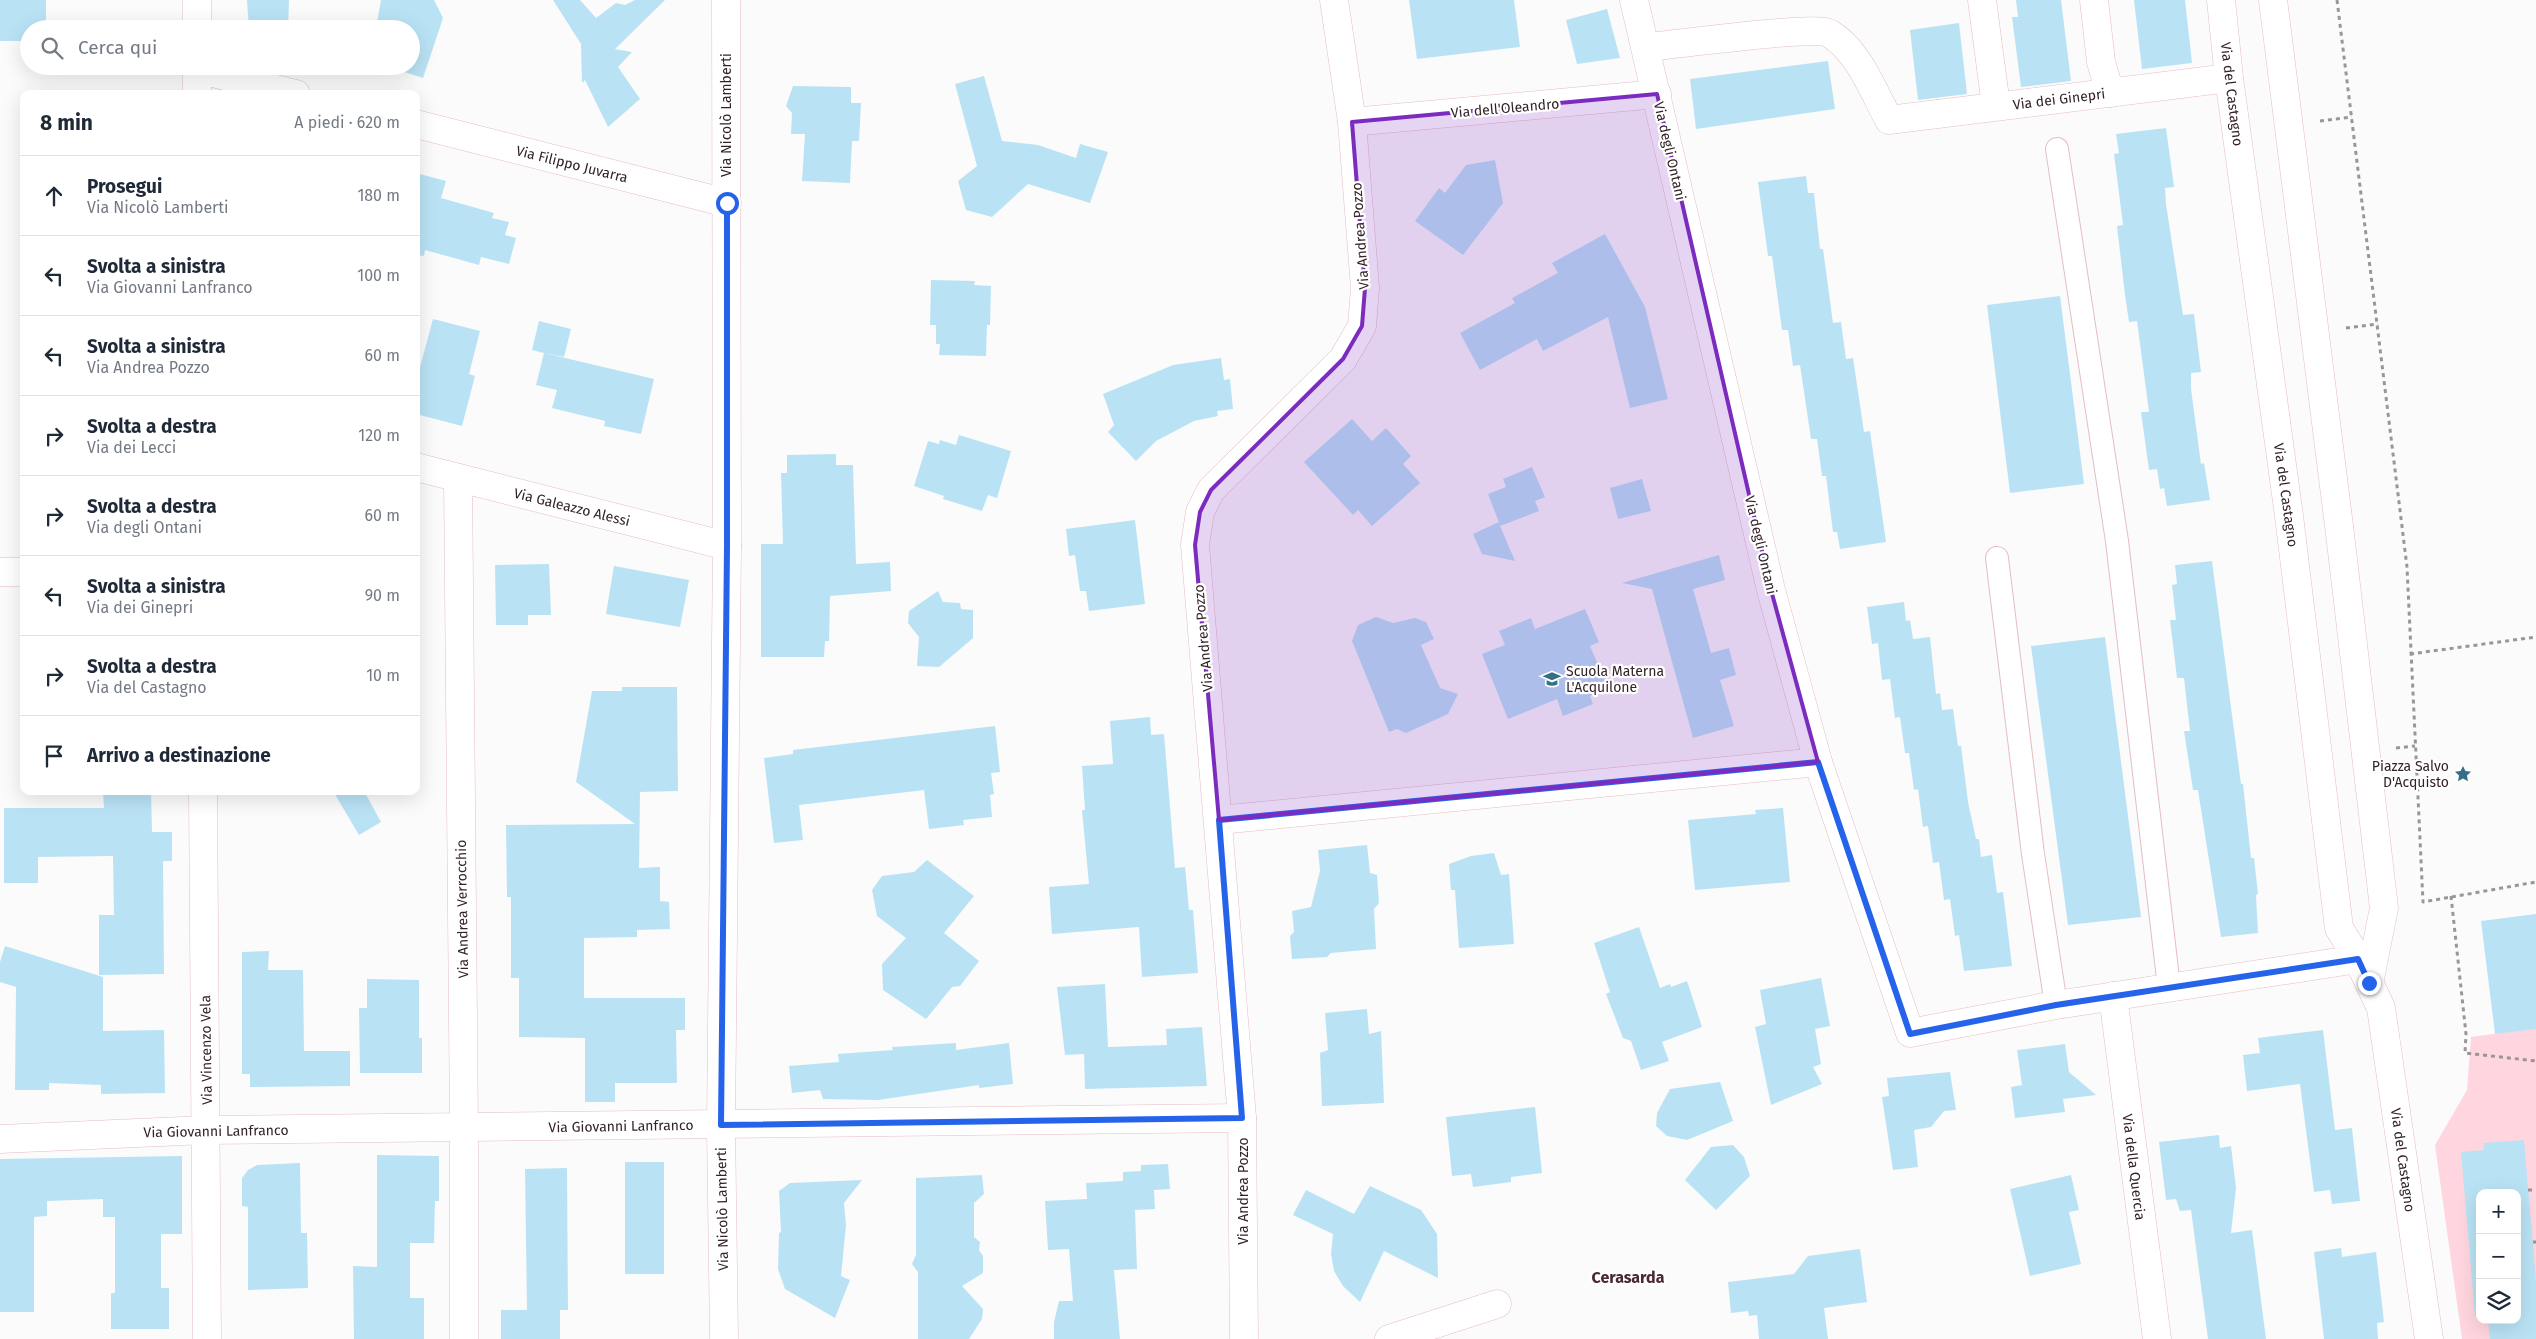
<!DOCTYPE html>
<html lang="it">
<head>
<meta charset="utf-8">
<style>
  :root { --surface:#fff; --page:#f6f6f7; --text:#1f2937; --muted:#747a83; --line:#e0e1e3 }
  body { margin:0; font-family:"Fira Sans",sans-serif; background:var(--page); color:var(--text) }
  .controls { position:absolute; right:15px; bottom:15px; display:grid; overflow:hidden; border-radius:10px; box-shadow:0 5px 20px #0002 }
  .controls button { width:45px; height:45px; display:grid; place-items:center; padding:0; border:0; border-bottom:1px solid var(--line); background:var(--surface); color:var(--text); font:25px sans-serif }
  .stop { position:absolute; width:15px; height:15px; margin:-11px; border:4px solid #2563eb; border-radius:50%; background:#fff }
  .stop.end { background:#2563eb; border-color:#fff; box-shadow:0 1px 5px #0008 }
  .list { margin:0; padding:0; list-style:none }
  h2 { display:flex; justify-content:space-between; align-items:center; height:65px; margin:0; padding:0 20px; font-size:21px }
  h2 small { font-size:16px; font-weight:400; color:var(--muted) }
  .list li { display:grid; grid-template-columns:32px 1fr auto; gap:15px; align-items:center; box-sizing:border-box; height:80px; padding:0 20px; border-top:1px solid var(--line) }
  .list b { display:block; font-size:19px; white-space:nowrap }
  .list p { margin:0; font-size:16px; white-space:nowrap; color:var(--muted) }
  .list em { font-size:16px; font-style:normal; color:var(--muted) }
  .icon { flex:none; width:28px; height:28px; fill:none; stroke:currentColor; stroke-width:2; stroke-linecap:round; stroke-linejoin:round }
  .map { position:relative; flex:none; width:2536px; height:1339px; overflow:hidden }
  .search { position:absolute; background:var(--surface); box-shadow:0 5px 20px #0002; left:20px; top:20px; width:400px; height:55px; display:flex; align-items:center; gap:12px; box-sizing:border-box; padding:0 18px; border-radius:28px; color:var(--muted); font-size:19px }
  .panel { position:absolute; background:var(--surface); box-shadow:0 5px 20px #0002; left:20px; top:90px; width:400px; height:705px; border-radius:10px }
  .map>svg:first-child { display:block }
  .green { fill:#ffd6df; fill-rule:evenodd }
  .building { fill:#b9e3f5 }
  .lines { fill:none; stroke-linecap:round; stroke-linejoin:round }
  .pedestrian-casing { stroke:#e6bcc5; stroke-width:24 }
  .minor-casing { stroke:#e6bcc5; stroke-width:29 }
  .path { stroke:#9c9597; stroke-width:3; stroke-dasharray:4 4; stroke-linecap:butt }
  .pedestrian { stroke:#fff; stroke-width:22 }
  .minor { stroke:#fff; stroke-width:28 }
  .route { stroke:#2563eb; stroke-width:6 }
  .marked { fill:#7b2cbf; fill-opacity:0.2; stroke:#7b2cbf; stroke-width:4; stroke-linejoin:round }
  .labels { text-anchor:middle; stroke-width:4.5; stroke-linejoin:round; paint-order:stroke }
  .street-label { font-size:14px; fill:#332327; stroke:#fff }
  .poi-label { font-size:14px; fill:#332327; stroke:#fff; text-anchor:start }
  .quarter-label { font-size:16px; font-weight:bold; fill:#4a2932; stroke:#fff }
</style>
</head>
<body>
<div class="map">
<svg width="2536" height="1339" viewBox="0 0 2536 1339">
  <rect width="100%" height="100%" fill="#fbfbfb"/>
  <!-- green -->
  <path class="green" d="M2536,1028V1339H2462L2435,1145L2467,1090L2471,1037ZM2480,1193H2517V1320H2480Z"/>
  <!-- building -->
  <g class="building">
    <polygon points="0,0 46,0 46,29 29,29 29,41 0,41"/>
    <polygon points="247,0 289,0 288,29 249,29"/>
    <polygon points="381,0 434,0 443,18 423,78 392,68 411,66 411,29 376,29"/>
    <polygon points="553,0 580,0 596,18 616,3 625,5 635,0 665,0 615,49 632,52 618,67 640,99 608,127 585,80 582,83 581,44"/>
    <polygon points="1409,0 1514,0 1520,47 1417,59"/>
    <polygon points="2016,0 2061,0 2071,81 2021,87 2012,17 2018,17"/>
    <polygon points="2134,0 2185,0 2192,63 2142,69"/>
    <polygon points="1607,9 1620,58 1577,64 1566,20"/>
    <polygon points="1959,23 1967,94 1918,100 1910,30"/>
    <polygon points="1828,61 1835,109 1696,129 1690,79"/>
    <polygon points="984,76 1002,141 1038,145 1076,158 1080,144 1108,152 1090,203 1028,184 992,217 966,210 958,181 977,166 955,84"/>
    <polygon points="793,86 851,87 851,103 861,103 859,141 852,141 850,183 802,181 805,134 791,134 792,113 786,106"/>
    <polygon points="2166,128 2174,187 2165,188 2166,204 2183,315 2194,314 2201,372 2191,373 2191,389 2201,464 2204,463 2210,500 2167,506 2164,488 2160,489 2157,469 2149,470 2141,412 2149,412 2137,321 2129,322 2125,295 2117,226 2123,225 2114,154 2119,153 2116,134"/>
    <polygon points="1495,160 1503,203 1463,255 1415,221 1439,188 1445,193 1466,165"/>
    <polygon points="416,173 446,181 441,198 494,213 492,218 509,222 505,235 516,238 509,264 481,257 479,265 425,250 424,256 416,255"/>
    <polygon points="1806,176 1808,193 1814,193 1820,249 1823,249 1833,323 1841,322 1846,359 1853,358 1864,432 1870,431 1886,542 1840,549 1837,532 1833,532 1826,476 1822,476 1817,439 1811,439 1800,365 1793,366 1788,330 1782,330 1772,256 1768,256 1758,182"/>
    <polygon points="1605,234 1645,307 1668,399 1630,408 1608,317 1543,351 1537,339 1480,370 1460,333 1515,303 1512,298 1558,273 1552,263"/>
    <polygon points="931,280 975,281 974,285 991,286 990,325 987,325 986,356 939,355 940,344 936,344 936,325 930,325"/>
    <polygon points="2060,296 2084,484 2010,493 1987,305"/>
    <polygon points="433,319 480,331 469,374 475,376 462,426 416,414 416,382"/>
    <polygon points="539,321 571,329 564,357 544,353 654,379 641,434 604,426 605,421 552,408 557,390 536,385 544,353 532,350"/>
    <polygon points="1221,358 1224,380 1230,379 1233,409 1217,411 1218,416 1194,421 1156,441 1136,461 1108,432 1114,425 1103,394 1173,365"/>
    <polygon points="1352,419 1372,441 1386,428 1411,456 1403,464 1420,483 1372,526 1358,510 1353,515 1304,462"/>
    <polygon points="959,435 1011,451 997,498 988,495 982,511 943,499 944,496 914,486 928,441 939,444 940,440 956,445"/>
    <polygon points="836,454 836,465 853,465 856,564 890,562 891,591 830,596 829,641 825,641 824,657 761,657 761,544 783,544 781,473 787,473 787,455"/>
    <polygon points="1532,467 1545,497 1535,501 1539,511 1500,526 1515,561 1482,554 1473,534 1499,522 1500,525 1488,494 1506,487 1503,479"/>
    <polygon points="1642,479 1651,511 1618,519 1610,488"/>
    <polygon points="1135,520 1145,604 1089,611 1086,591 1080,591 1075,555 1069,556 1066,529"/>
    <polygon points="1719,555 1725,580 1693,589 1711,653 1729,648 1736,675 1720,680 1734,726 1693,738 1652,589 1622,583"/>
    <polygon points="2212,561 2241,784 2243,784 2251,858 2254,858 2258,894 2256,895 2258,933 2221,937 2198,790 2193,790 2184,731 2190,731 2184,678 2177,678 2170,620 2176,620 2172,585 2177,584 2175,565"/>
    <polygon points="549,564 551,615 528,615 528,625 496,625 495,565"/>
    <polygon points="614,566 689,580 680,627 606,614"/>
    <polygon points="938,591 943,602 960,603 961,609 973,610 973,638 939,667 917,666 919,637 908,623 909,611"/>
    <polygon points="1904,602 1906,621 1910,620 1913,639 1930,637 1936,694 1940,693 1942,710 1953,709 1958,746 1961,746 1968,802 1976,839 1979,839 1981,857 1992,855 1997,893 2003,892 2012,966 1964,971 1959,935 1955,936 1950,899 1944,900 1939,862 1933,863 1928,826 1923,827 1918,789 1914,790 1909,753 1905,753 1900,717 1895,718 1890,679 1882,680 1878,643 1872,644 1867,607"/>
    <polygon points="1585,609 1599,642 1590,646 1608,688 1590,696 1593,704 1563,716 1557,699 1508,719 1482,654 1505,645 1499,631 1531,618 1535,629"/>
    <polygon points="1376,617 1393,623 1415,618 1426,622 1434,639 1421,645 1440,688 1458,694 1448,714 1406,733 1397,729 1389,732 1352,641 1358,625"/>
    <polygon points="2105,637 2141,917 2068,925 2031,646"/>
    <polygon points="622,687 677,687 678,791 640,792 639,868 660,867 660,901 669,902 670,929 637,930 637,937 584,938 584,998 685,998 685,1030 676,1030 677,1083 615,1083 615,1102 585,1102 585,1038 519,1037 519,978 511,978 511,897 507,897 506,825 635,824 576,782 592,691 622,691"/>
    <polygon points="1150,717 1151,735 1164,734 1175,868 1185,867 1189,910 1193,910 1198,973 1142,977 1139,927 1052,934 1049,887 1089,884 1082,810 1085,810 1082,766 1113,764 1110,721"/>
    <polygon points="995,726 1000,772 991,773 994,794 990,795 992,817 963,820 964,825 929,829 924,790 799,805 803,840 774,843 764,758 793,754 793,750"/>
    <polygon points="103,791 151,791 152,832 172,832 172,861 163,861 164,974 99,975 99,915 114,915 113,856 38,857 38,883 4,883 4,808 104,808"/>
    <polygon points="333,791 364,791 381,822 359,835"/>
    <polygon points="1783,808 1790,882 1695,890 1688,820 1756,814 1755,810"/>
    <polygon points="1367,845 1370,873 1377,875 1379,903 1374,909 1376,949 1331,953 1327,957 1292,959 1290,936 1294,932 1292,911 1311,907 1320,871 1318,850"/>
    <polygon points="1494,853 1501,875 1509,874 1514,944 1459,948 1455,890 1451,890 1449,864 1471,856"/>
    <polygon points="927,860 974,896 944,933 979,961 960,986 952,987 926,1019 883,990 882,964 906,938 877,916 872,890 882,876 914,872"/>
    <polygon points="2536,914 2536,1029 2495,1034 2481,921"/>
    <polygon points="1639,927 1660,988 1670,984 1671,987 1687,981 1702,1027 1662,1042 1669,1061 1641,1070 1631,1041 1623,1038 1606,994 1610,992 1594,943"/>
    <polygon points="5,946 103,977 103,1031 164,1030 165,1093 101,1094 101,1085 49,1083 49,1090 15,1090 16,987 0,982 0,962"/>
    <polygon points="269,951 268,970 303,970 304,1051 350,1051 350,1086 250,1087 250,1074 242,1074 242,952"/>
    <polygon points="1821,978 1830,1026 1815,1029 1821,1064 1813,1067 1822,1084 1771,1105 1755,1027 1766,1024 1760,990"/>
    <polygon points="367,979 419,980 419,1038 422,1038 422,1073 360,1073 359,1008 367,1008"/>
    <polygon points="1105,984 1108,1047 1167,1045 1166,1029 1202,1027 1207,1086 1085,1089 1084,1054 1065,1055 1057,987"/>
    <polygon points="1367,1009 1369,1034 1381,1031 1384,1103 1322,1106 1320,1053 1328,1050 1325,1013"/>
    <polygon points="2323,1030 2335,1130 2352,1128 2360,1201 2332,1204 2330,1190 2314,1192 2300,1084 2247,1091 2243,1055 2260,1053 2258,1038"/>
    <polygon points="956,1043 956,1050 1009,1043 1013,1084 979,1088 979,1085 878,1100 823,1099 820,1090 792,1093 789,1066 839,1062 838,1054 893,1050 892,1047"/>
    <polygon points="2065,1044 2069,1072 2096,1095 2063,1099 2065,1112 2015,1118 2011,1087 2022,1085 2017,1050"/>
    <polygon points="1950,1072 1956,1110 1944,1111 1931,1127 1914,1130 1918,1167 1893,1170 1882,1097 1889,1096 1887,1078"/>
    <polygon points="1720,1082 1733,1121 1687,1140 1667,1136 1656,1126 1657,1113 1670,1089"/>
    <polygon points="1535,1107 1542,1173 1511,1177 1511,1182 1473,1187 1471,1174 1452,1176 1446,1117"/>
    <polygon points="2219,1135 2220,1148 2231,1146 2236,1188 2231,1233 2252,1230 2266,1339 2208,1339 2191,1210 2180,1211 2176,1199 2166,1200 2159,1142"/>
    <polygon points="2524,1140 2536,1280 2536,1339 2490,1339 2488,1320 2517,1320 2517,1193 2480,1193 2480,1315 2475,1315 2461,1152 2484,1150 2483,1143"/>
    <polygon points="1733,1145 1744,1157 1750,1176 1716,1210 1685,1180 1711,1147"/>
    <polygon points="377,1155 439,1156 439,1201 435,1201 434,1243 410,1243 410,1298 424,1298 424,1339 354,1339 353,1266 377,1267"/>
    <polygon points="182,1156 182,1234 161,1234 161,1288 169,1288 169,1329 111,1329 111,1293 115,1293 115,1217 103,1217 103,1199 47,1201 47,1216 34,1217 34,1312 0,1312 0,1159"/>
    <rect x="625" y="1162" width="39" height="112"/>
    <polygon points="300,1163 301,1233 307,1233 308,1288 248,1290 248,1207 242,1206 242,1178 248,1170 257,1165"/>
    <polygon points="1168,1164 1170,1189 1154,1190 1155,1209 1135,1210 1137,1269 1114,1270 1120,1339 1054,1339 1054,1322 1059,1301 1073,1301 1069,1249 1048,1250 1045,1201 1087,1199 1086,1183 1123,1181 1123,1172 1141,1171 1141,1165"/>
    <polygon points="567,1168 568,1310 560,1310 560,1339 501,1339 501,1310 527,1310 525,1169"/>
    <polygon points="982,1175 984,1194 974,1203 974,1237 980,1242 979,1250 983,1256 983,1273 962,1286 983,1309 982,1319 969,1339 918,1339 918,1272 912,1264 916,1255 916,1178"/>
    <polygon points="2071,1175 2079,1210 2069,1212 2081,1264 2030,1276 2010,1189"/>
    <polygon points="862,1180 844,1203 846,1225 841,1276 850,1280 835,1318 785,1289 778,1269 779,1233 781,1232 779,1191 790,1183"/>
    <polygon points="1370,1186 1421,1210 1437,1234 1438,1278 1384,1251 1360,1302 1343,1286 1334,1271 1331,1254 1333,1234 1293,1215 1306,1190 1354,1214"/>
    <polygon points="2341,1248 2342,1257 2376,1252 2384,1322 2377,1323 2378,1339 2324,1339 2314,1252"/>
    <polygon points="1860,1249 1867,1302 1824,1308 1828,1339 1759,1339 1757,1315 1749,1316 1748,1311 1731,1313 1728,1282 1794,1274 1808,1256"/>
  </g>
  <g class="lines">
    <!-- pedestrian casing -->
    <g class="pedestrian-casing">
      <g id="pedestrian">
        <polyline points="2057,149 2117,541 2169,987"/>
        <polyline points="1997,558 2033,854 2056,1005"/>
      </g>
    </g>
    <!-- minor casing -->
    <g class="minor-casing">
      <g id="minor">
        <polyline points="1634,0 1771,590 1818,762 1910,1033 2056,1005 2358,959"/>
        <polyline points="1982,0 1996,106"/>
        <polyline points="2094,0 2101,62 2110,93"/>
        <polyline points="2221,0 2229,78 2289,516 2339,928 2358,959 2381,1008 2429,1339"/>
        <polyline points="2273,0 2340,534 2384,908 2369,983"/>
        <polyline points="197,29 197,0"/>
        <path d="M1647,47C1672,45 1817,25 1829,33C1859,51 1873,91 1889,120L2229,78"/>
        <polyline points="197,66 197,94"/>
        <polyline points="197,69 296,94"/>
        <polyline points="1352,122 1657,94"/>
        <polyline points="416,124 727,203"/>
        <polyline points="416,467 727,546"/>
        <polyline points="458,478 464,1128 464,1339"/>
        <polyline points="0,572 24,572"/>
        <polyline points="203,791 207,1339"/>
        <polyline points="1219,820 1818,762"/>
        <polyline points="2113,996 2157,1339"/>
        <polyline points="0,1139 206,1130 1242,1118"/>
        <polyline points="724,1339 721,1125 727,546 726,0"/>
        <polyline points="1244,1339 1242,1118 1195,545 1200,512 1211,490 1343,359 1362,326 1365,288 1352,122 1334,0"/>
        <polyline points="1389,1339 1497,1304"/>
      </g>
    </g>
    <!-- path -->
    <g class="path">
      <polyline points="2337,0 2407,567 2423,902 2536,882"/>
      <polyline points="2320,121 2352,117"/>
      <polyline points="2346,328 2378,324"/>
      <polyline points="2410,654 2536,637"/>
      <polyline points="2396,748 2415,746"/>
      <polyline points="2451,896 2466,1034 2465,1053 2536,1061"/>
      <polyline points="2528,1190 2536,1190"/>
      <polyline points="2533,1242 2536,1242"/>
    </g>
    <!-- pedestrian -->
    <use href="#pedestrian" class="pedestrian"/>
    <!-- minor -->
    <use href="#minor" class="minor"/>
  </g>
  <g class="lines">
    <!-- route -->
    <polyline class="route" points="727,203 727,546 721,1125 1242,1118 1219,820 1818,762 1910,1034 2056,1005 2358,959 2369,983"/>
  </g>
  <!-- marked area -->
  <path class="marked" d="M1657,94L1771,590L1818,762L1219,820L1195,545L1200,512L1211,490L1343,359L1362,326L1365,288L1352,122Z"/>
  <!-- icons -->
  <defs>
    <g id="school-bare" transform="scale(1.35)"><path d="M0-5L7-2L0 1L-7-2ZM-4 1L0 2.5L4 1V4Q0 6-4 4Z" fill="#336f86" stroke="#fff" stroke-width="2.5" paint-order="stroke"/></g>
    <g id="sight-bare" transform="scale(1.35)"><path d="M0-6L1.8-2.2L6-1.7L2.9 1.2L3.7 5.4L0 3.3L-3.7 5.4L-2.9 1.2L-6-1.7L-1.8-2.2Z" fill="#336f86" stroke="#fff" stroke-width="2.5" paint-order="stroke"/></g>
  </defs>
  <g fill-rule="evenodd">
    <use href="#school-bare" x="1552" y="679"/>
    <use href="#sight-bare" x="2463" y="774"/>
  </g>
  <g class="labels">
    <!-- street labels -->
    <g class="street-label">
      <text transform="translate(2232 94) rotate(83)" y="5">Via del Castagno</text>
      <text transform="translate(2059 99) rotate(-7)" y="5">Via dei Ginepri</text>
      <text transform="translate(1505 108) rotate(-5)" y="5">Via dell'Oleandro</text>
      <text transform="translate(726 115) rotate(-90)" y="5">Via Nicolò Lamberti</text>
      <text transform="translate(1670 151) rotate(77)" y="5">Via degli Ontani</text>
      <text transform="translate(572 164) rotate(14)" y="5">Via Filippo Juvarra</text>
      <text transform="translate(1360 236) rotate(-94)" y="5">Via Andrea Pozzo</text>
      <text transform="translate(2286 495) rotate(82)" y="5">Via del Castagno</text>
      <text transform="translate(572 507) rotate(14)" y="5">Via Galeazzo Alessi</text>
      <text transform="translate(1761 545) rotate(77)" y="5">Via degli Ontani</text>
      <text transform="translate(1203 638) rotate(-95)" y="5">Via Andrea Pozzo</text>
      <text transform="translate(462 909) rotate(-91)" y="5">Via Andrea Verrocchio</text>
      <text transform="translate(206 1050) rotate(-91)" y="5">Via Vincenzo Vela</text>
      <text transform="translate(621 1126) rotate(-1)" y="5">Via Giovanni Lanfranco</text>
      <text transform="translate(216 1131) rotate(-1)" y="5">Via Giovanni Lanfranco</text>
      <text transform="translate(2403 1160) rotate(82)" y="5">Via del Castagno</text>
      <text transform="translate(2134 1167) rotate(83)" y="5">Via della Quercia</text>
      <text transform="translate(1243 1191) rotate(-90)" y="5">Via Andrea Pozzo</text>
      <text transform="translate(722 1209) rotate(-91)" y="5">Via Nicolò Lamberti</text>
    </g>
    <!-- poi labels -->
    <g class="poi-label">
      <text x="1566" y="676">Scuola Materna<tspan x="1566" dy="16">L'Acquilone</tspan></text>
      <text x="2449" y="771" text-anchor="end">Piazza Salvo<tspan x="2449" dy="16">D'Acquisto</tspan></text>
    </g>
    <!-- quarter labels -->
    <g class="quarter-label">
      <text x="1628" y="1283">Cerasarda</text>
    </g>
  </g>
</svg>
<div class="controls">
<button>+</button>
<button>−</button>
<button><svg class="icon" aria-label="layers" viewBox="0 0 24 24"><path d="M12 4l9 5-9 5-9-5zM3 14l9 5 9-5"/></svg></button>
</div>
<div class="stop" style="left:727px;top:203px"></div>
<div class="stop end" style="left:2369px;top:983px"></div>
<div class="search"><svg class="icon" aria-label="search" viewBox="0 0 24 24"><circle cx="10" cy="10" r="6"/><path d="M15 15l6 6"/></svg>Cerca qui</div>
<section class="panel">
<h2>8 min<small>A piedi · 620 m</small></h2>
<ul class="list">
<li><svg class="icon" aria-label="ahead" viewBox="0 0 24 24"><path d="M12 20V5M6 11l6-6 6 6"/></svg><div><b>Prosegui</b><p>Via Nicolò Lamberti</p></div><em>180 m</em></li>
<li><svg class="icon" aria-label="left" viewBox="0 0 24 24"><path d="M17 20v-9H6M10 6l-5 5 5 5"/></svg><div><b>Svolta a sinistra</b><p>Via Giovanni Lanfranco</p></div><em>100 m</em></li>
<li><svg class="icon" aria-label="left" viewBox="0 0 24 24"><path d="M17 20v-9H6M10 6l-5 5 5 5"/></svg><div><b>Svolta a sinistra</b><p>Via Andrea Pozzo</p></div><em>60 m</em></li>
<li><svg class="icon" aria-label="right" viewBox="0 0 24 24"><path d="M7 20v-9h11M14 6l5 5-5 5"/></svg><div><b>Svolta a destra</b><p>Via dei Lecci</p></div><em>120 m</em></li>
<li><svg class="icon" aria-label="right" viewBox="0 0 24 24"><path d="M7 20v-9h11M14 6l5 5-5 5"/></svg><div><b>Svolta a destra</b><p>Via degli Ontani</p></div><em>60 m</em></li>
<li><svg class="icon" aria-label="left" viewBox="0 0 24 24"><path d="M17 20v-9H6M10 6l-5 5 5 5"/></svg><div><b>Svolta a sinistra</b><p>Via dei Ginepri</p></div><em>90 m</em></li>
<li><svg class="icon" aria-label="right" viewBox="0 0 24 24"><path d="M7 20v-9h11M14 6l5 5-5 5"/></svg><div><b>Svolta a destra</b><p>Via del Castagno</p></div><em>10 m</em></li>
<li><svg class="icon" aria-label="arrive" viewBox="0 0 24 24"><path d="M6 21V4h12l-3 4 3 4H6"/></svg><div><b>Arrivo a destinazione</b></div></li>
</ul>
</section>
</div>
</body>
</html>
